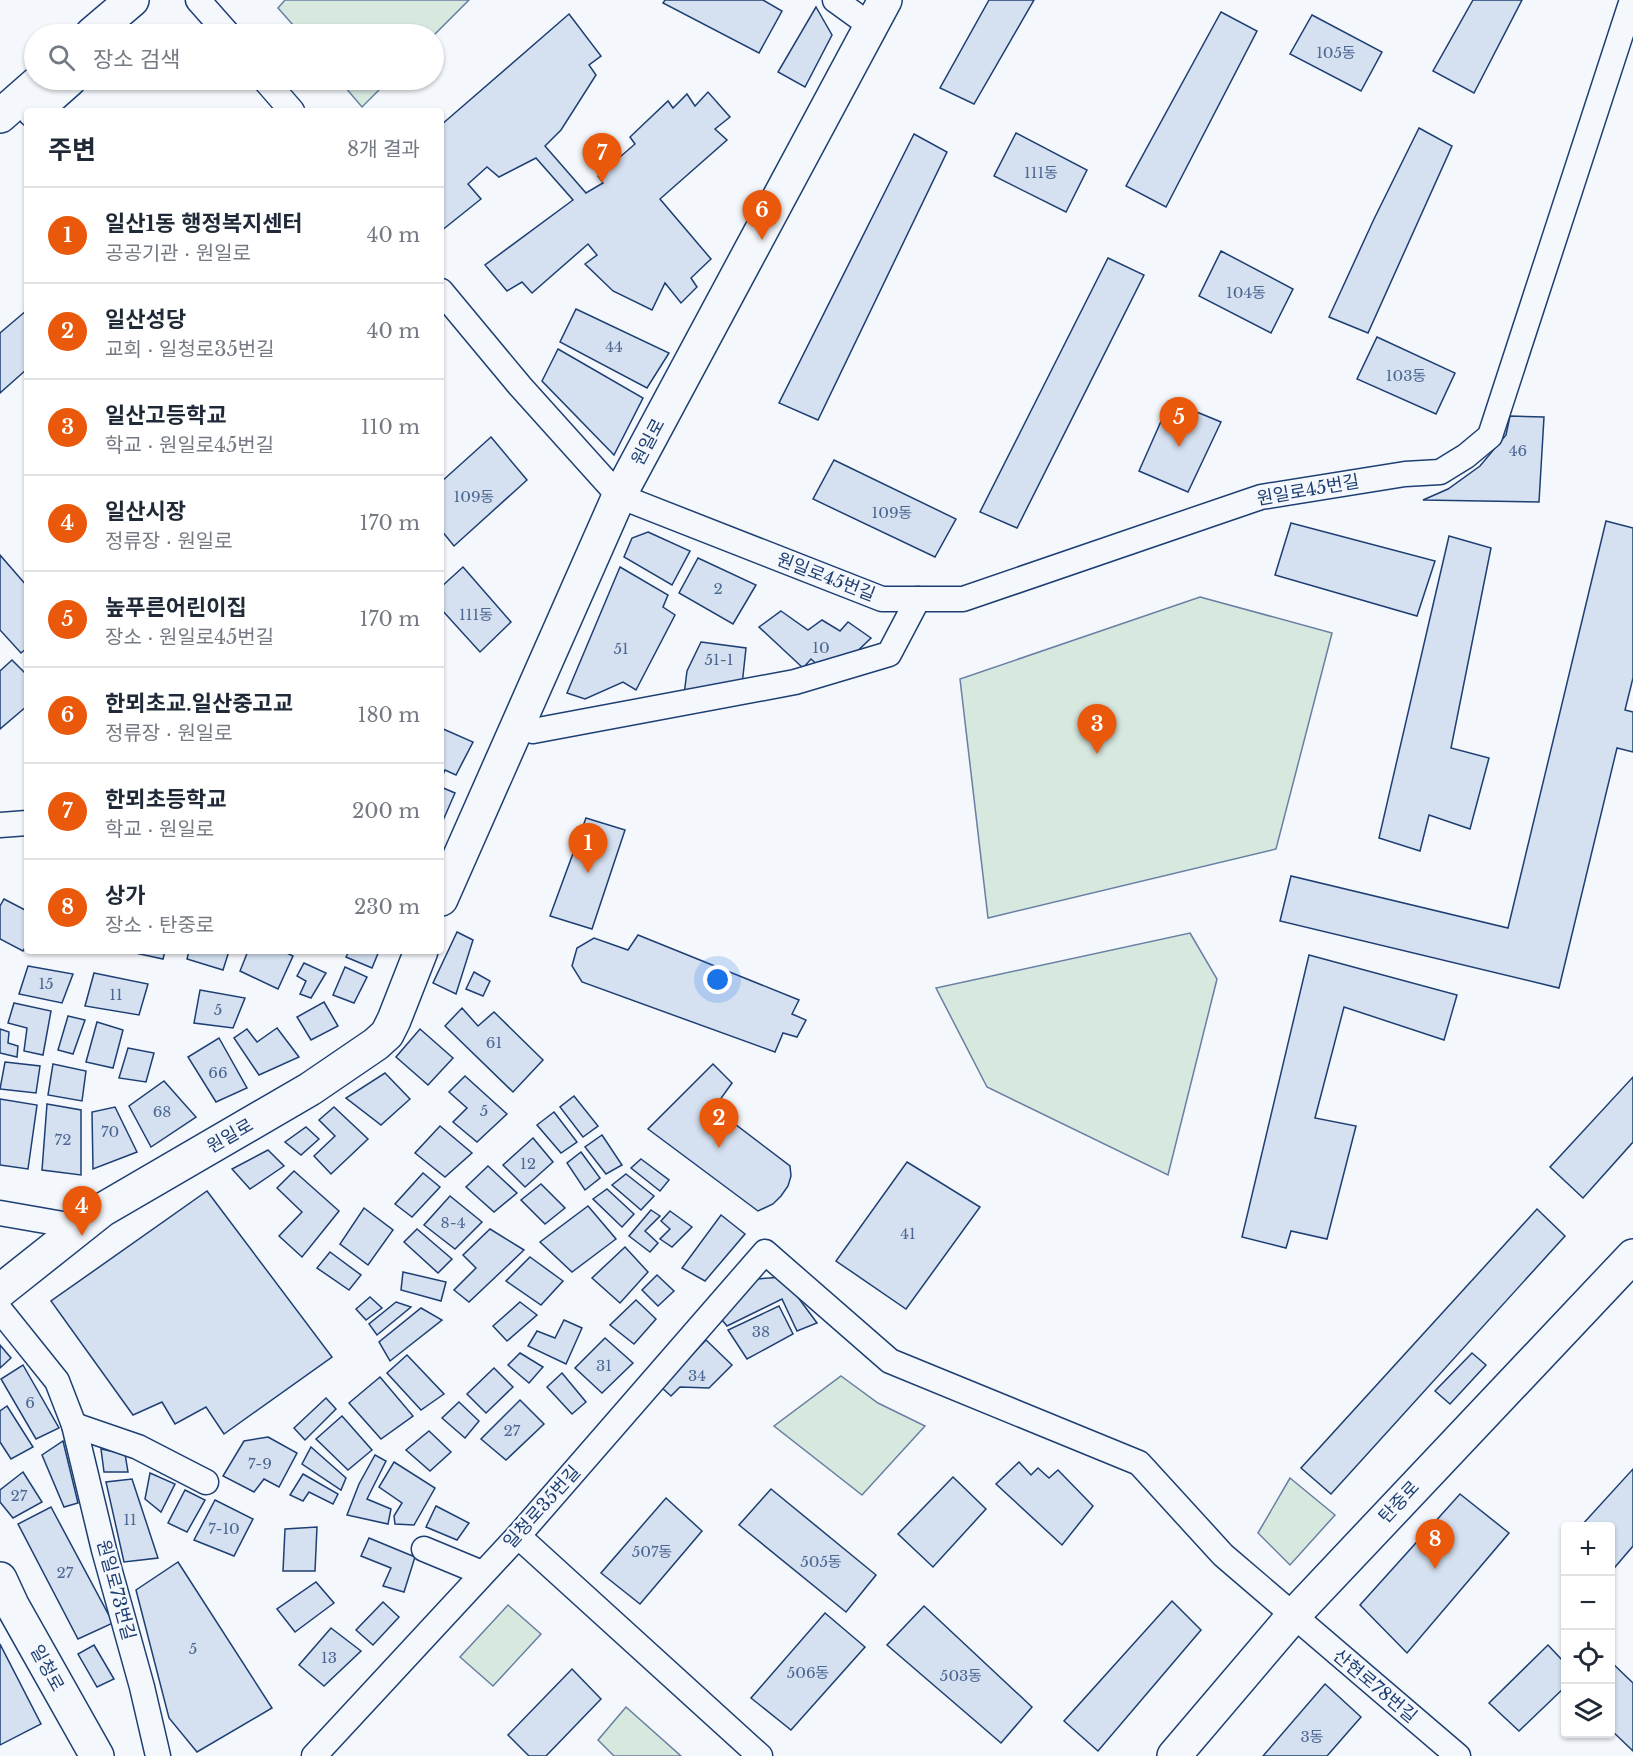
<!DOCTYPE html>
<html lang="ko">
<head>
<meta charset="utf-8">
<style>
  :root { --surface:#fff; --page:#f2f2f3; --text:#1f2937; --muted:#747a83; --line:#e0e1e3; --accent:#ea580c }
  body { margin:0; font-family:"Libre Baskerville","Noto Sans KR",serif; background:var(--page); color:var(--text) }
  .controls { position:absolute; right:18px; bottom:18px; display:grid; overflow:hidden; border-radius:6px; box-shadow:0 2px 4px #0004 }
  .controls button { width:54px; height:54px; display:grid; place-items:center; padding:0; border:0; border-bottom:2px solid var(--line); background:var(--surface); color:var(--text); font:30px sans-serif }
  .you { position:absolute; left:718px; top:980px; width:21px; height:21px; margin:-15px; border:4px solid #fff; border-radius:50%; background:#1a73e8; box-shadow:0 0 0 9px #1a73e833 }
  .badge { display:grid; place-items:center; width:39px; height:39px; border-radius:50%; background:var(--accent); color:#fff; font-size:20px; font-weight:700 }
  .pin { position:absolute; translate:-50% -50px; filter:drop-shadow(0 2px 3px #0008) }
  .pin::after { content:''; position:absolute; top:32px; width:21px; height:18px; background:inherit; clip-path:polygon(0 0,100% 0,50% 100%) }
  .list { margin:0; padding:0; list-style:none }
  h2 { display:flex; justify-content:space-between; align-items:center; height:78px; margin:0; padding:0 24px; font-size:26px }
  h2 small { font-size:20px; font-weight:400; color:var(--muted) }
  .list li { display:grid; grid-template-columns:39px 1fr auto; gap:18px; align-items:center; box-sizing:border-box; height:96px; padding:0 24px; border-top:2px solid var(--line) }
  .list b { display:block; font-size:22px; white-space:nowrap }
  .list p { margin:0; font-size:20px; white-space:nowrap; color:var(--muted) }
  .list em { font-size:20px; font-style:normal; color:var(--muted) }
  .icon { flex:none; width:33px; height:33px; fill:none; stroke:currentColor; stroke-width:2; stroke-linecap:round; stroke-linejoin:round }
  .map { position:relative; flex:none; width:1633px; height:1756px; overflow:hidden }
  .search { position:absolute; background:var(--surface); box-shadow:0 2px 4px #0004; left:24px; top:24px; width:420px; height:66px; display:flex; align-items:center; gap:15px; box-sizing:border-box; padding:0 21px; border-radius:33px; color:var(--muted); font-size:22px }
  .panel { position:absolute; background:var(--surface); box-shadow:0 2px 4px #0004; left:24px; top:108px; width:420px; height:846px; border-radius:6px }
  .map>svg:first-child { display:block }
  .green { fill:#d7e8df; stroke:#687fa3; stroke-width:1.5 }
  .building { fill:#d5e0f0; stroke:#1d3f73; stroke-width:1.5 }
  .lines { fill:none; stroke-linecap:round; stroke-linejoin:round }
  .street-casing { stroke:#1d3f73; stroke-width:27 }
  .secondary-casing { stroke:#1d3f73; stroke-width:36 }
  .primary-casing { stroke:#1d3f73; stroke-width:36 }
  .street { stroke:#f4f7fb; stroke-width:24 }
  .secondary { stroke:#f4f7fb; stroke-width:33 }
  .primary { stroke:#f4f7fb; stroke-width:33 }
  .labels { text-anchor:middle; stroke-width:4.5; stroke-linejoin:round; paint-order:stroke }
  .number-label { font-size:15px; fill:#4b6792 }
  .street-label { font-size:18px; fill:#1d3f73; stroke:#f4f7fb }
</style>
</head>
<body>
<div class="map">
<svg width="1633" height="1756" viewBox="0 0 1633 1756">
  <rect width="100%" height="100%" fill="#f4f7fb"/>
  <!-- green -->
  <g class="green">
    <polygon points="285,0 469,0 434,35 301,34 278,8"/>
    <polygon points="339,80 389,80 362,107"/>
    <polygon points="1200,597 1332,633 1276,849 988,918 960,679"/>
    <polygon points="1190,933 1217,979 1168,1175 987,1087 936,988"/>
    <polygon points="841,1376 878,1403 925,1426 862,1495 774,1426"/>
    <polygon points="1290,1478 1335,1515 1290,1565 1258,1533"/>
    <polygon points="508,1605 541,1634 493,1686 460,1657"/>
    <polygon points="626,1707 681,1756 614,1756 598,1740"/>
  </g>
  <!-- building -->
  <g class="building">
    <polygon points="665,0 763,0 782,11 759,53 663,3"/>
    <polygon points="989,0 1034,0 974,104 940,88"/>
    <polygon points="1473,0 1522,0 1474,93 1433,71"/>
    <polygon points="816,7 832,35 805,87 778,72"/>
    <polygon points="1221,12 1257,31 1166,207 1126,186"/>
    <polygon points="569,14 601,56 589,65 596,75 561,130 545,146 586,193 603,183 598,176 635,144 630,137 668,101 673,108 687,94 695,106 708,92 730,117 715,129 727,140 660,199 711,259 691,278 697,287 681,303 665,283 652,310 613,291 585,264 597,255 588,244 532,293 522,282 507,291 485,265 573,200 536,158 499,177 487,167 468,184 481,199 441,231 441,125"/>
    <polygon points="1312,15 1382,52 1361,91 1290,54"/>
    <polygon points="1419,128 1452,146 1368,333 1329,317 1374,219"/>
    <polygon points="1016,133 1087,170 1066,212 994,176"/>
    <polygon points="914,134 947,152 818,420 779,403"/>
    <polygon points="1221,251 1293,289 1271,333 1199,296"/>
    <polygon points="1108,258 1144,275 1017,528 980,512"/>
    <polygon points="576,309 669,353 647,388 560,342"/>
    <polygon points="27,310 27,369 0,393 0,333"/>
    <polygon points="1377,337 1455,373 1436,414 1357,379"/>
    <polygon points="558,349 643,398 614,455 542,381"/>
    <polygon points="1170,401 1221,422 1188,492 1139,471"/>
    <polygon points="1510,416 1544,417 1539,502 1423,500 1448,489 1480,466 1506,435"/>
    <polygon points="491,437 527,480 454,546 441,530 441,482"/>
    <polygon points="834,460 956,519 935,557 813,499"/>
    <polygon points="1606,521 1633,528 1633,678 1625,710 1633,712 1633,752 1617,748 1559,988 1280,921 1291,876 1508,928"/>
    <polygon points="1291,523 1435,561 1417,616 1275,575"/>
    <polygon points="648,532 690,551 672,585 624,557 632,538"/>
    <polygon points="1449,536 1491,548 1451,748 1489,758 1470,829 1429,815 1420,851 1379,838"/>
    <polygon points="0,555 27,586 27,648 21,653 0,630"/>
    <polygon points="698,558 756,585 733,624 679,593"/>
    <polygon points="463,567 511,622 480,652 441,609 441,587"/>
    <polygon points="620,567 668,595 663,607 675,615 636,690 623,682 585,699 567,693"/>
    <polygon points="781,611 808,630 822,620 840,631 848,622 871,638 846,662 822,669 811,659 803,668 759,627"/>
    <polygon points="701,642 746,648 742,685 684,695 687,671"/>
    <polygon points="12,660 27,675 27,706 0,729 0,671"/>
    <polygon points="441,728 473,742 456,775 445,770 441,779"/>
    <polygon points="441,787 455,793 441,825"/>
    <polygon points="586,818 625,830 592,929 550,916"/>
    <polygon points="4,899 27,911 27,944 23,951 0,939 0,906"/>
    <polygon points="457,932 473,940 456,994 433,983"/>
    <polygon points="638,935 799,1000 792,1014 806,1020 797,1037 783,1033 775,1052 582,982 572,966 577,948 594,938 628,950"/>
    <polygon points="135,951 165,951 163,959 135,953"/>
    <polygon points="189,951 229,951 223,970 187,959"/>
    <polygon points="248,951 283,951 293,956 278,989 240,971"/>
    <polygon points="349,951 379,951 372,968 346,957"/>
    <polygon points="1309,955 1457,995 1444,1040 1344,1007 1315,1118 1356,1126 1327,1239 1291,1231 1286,1248 1242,1237"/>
    <polygon points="304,963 326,973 311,998 300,994 306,981 297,976"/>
    <polygon points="28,966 73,974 62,1003 19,994"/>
    <polygon points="345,967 367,977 354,1003 333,995"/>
    <polygon points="474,972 490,981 483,996 466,989"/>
    <polygon points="94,973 148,984 139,1015 85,1006"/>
    <polygon points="200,990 245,998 233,1028 194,1023"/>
    <polygon points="324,1002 338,1026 311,1040 297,1017"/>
    <polygon points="14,1003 51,1011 43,1055 24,1051 27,1028 8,1023"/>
    <polygon points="462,1008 478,1026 494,1012 543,1060 513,1092 445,1026"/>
    <polygon points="68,1016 85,1020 73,1054 58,1050"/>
    <polygon points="97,1022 123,1030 113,1068 86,1062"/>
    <polygon points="277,1028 299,1057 259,1075 234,1038 247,1029 257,1042"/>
    <polygon points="0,1029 9,1032 8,1043 18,1046 17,1057 0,1053"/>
    <polygon points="420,1029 453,1058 428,1085 396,1057"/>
    <polygon points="219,1038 247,1088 216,1102 188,1057"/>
    <polygon points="128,1048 154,1053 146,1082 119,1078"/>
    <polygon points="5,1062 40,1066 36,1093 0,1089"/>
    <polygon points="53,1064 86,1071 82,1101 48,1095"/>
    <polygon points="713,1064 732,1083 714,1108 790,1166 791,1176 788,1186 781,1196 773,1204 758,1211 648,1129"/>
    <polygon points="385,1073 410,1099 381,1125 346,1098"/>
    <polygon points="465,1076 507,1114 477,1142 453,1122 467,1108 449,1092"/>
    <polygon points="1633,1077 1633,1142 1583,1198 1550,1167"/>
    <polygon points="164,1081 196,1117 151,1147 129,1106"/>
    <polygon points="574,1096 598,1126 583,1137 560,1107"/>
    <polygon points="0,1099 37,1105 28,1169 0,1165"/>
    <polygon points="47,1104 81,1110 81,1175 42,1170"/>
    <polygon points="115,1107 137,1152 93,1169 92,1112"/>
    <polygon points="334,1107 368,1139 331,1174 314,1156 335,1136 319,1120"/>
    <polygon points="554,1112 577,1142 561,1153 537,1125"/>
    <polygon points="440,1126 472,1153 445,1177 415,1153"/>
    <polygon points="306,1127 319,1139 301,1155 285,1142"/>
    <polygon points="602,1135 622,1165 606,1174 585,1147"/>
    <polygon points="533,1138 553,1162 525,1187 503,1165"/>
    <polygon points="268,1150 284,1166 250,1189 232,1169"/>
    <polygon points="581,1152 600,1178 585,1190 567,1163"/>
    <polygon points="641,1159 669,1180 660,1191 631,1168"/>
    <polygon points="907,1162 980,1207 906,1309 836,1261"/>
    <polygon points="488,1166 517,1193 494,1212 466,1187"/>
    <polygon points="294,1171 339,1211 302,1257 279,1236 302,1212 277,1188"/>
    <polygon points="423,1173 440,1187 412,1217 395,1204"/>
    <polygon points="626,1174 654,1196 641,1210 612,1185"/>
    <polygon points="541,1184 565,1208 545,1224 521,1200"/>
    <polygon points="607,1189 634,1214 622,1227 593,1199"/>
    <polygon points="207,1191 332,1357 224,1434 206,1407 175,1424 162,1402 133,1415 51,1301"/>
    <polygon points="450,1196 482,1222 455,1249 424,1225"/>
    <polygon points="588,1206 616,1239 572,1272 540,1242"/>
    <polygon points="364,1208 393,1230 368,1265 340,1244"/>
    <polygon points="1537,1209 1565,1236 1331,1494 1301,1468"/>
    <polygon points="651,1210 660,1216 645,1231 658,1243 650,1252 629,1236"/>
    <polygon points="670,1211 692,1227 672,1247 660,1239 670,1229 661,1221"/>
    <polygon points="721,1215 745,1234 705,1281 682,1268"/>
    <polygon points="417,1229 452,1259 438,1273 404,1242"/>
    <polygon points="490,1229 524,1250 469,1302 454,1290 476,1268 463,1255"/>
    <polygon points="625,1247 648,1272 620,1303 592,1278"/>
    <polygon points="330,1252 361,1275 349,1290 317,1268"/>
    <polygon points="530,1257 563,1281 541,1305 506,1281"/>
    <polygon points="403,1272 446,1282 441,1301 401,1290"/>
    <polygon points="657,1275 674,1291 658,1306 642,1290"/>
    <polygon points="783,1277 817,1323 797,1331 782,1299 727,1326 718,1315 756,1279"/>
    <polygon points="370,1297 382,1308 366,1320 356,1309"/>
    <polygon points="636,1300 656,1319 634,1344 610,1325"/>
    <polygon points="396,1302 411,1307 377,1335 369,1324"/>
    <polygon points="520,1302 537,1315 507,1341 493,1326"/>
    <polygon points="779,1306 793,1334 747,1359 728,1330"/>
    <polygon points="421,1308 442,1320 390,1361 379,1342"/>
    <polygon points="564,1320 582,1328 566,1364 528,1346 537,1331 555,1338"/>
    <polygon points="605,1338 633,1363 602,1393 575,1368"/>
    <polygon points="706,1340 732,1365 709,1388 680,1387 671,1396 661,1387"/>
    <polygon points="0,1345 11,1358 0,1368"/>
    <polygon points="520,1353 543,1367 529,1383 508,1365"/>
    <polygon points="1472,1353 1486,1365 1450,1404 1435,1391"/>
    <polygon points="407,1355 444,1394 421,1410 387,1373"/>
    <polygon points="23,1365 59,1428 36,1439 1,1379"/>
    <polygon points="494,1368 513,1387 486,1413 467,1394"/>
    <polygon points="562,1373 586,1402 572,1414 547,1387"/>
    <polygon points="380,1377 413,1416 381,1439 349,1403"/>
    <polygon points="326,1398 336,1409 305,1440 294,1428"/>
    <polygon points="520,1400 544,1424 506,1460 481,1439"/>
    <polygon points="459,1402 479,1421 465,1438 442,1418"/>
    <polygon points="7,1406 33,1447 11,1459 0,1442 0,1411"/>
    <polygon points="342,1416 372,1450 348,1470 316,1439"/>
    <polygon points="429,1431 451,1452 430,1471 406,1450"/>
    <polygon points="268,1437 297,1453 279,1487 264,1479 254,1492 223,1476 244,1441"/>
    <polygon points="63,1441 78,1503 64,1507 42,1455"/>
    <polygon points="311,1447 346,1478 341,1490 302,1464"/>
    <polygon points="101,1449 125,1454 128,1472 104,1472"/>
    <polygon points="375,1455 386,1461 367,1499 391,1509 388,1524 347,1515 359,1484"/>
    <polygon points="394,1462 435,1488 414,1525 395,1524 394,1516 402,1503 379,1487"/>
    <polygon points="1019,1462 1031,1475 1038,1468 1049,1478 1058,1470 1093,1506 1062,1545 996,1484"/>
    <polygon points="1633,1469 1633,1546 1610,1573 1610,1526 1581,1526"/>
    <polygon points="23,1472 42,1502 13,1518 0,1502 0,1490"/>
    <polygon points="150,1473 175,1484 161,1512 145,1499"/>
    <polygon points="303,1474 338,1494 333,1504 309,1492 303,1501 290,1495"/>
    <polygon points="953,1477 986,1509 933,1567 898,1534"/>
    <polygon points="132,1479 158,1558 124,1562 106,1482"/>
    <polygon points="771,1489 876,1575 846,1612 739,1525"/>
    <polygon points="185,1490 205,1500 187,1532 168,1523"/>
    <polygon points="1460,1494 1509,1533 1407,1653 1360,1605"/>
    <polygon points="666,1498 702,1531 640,1604 601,1573"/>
    <polygon points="215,1500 253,1519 234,1556 194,1540"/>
    <polygon points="436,1506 469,1523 457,1540 426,1527"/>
    <polygon points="51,1507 113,1623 78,1639 18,1524"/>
    <polygon points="317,1527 315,1571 283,1571 285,1529"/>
    <polygon points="369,1538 415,1557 404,1592 383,1586 391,1568 361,1556"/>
    <polygon points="178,1562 272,1708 197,1752 169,1718 136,1590"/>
    <polygon points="316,1582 334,1603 295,1632 277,1609"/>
    <polygon points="1172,1601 1201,1630 1098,1751 1064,1721"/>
    <polygon points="383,1602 399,1617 373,1645 356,1630"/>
    <polygon points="924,1606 1032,1707 1001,1743 887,1645"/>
    <polygon points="825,1613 865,1647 791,1730 751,1698"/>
    <polygon points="331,1628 361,1651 324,1686 299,1665"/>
    <polygon points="0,1644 41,1724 0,1745"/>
    <polygon points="94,1645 114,1679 97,1687 78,1654"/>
    <polygon points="1548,1645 1563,1661 1566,1659 1566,1686 1519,1731 1489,1703"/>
    <polygon points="1610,1661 1633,1683 1633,1751 1610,1729"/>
    <polygon points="572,1669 601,1699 546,1756 529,1756 508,1735"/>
    <polygon points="1325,1684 1361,1717 1327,1756 1263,1756"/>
  </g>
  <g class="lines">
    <!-- street casing -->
    <g class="street-casing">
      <g id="street">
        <polyline points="198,0 228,34"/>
        <polyline points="835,0 871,26"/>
        <polyline points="265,80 292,111"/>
        <polyline points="441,291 520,386 619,496 882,599 963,599 1261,497 1405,474 1440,472 1466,456 1490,436 1632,0"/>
        <polyline points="518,728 533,731 795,682 889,654 918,599"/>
        <polyline points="0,825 27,823"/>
        <polyline points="0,1213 80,1227"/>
        <polyline points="0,1310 57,1381 74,1425 104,1550 142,1687 158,1756"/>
        <polyline points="74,1425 138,1447 206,1482"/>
        <polyline points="518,1536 760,1756"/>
        <polyline points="424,1549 482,1573"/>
        <polyline points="314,1756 518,1536 765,1252 890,1361 1139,1463 1223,1555 1458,1756"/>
      </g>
    </g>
    <!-- secondary casing -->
    <g class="secondary-casing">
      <g id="secondary">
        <polyline points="441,899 619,496 885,0"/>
        <polyline points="0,1291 102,1210 310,1089 376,1044 387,1034 394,1020 421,951"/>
        <polyline points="0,1579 12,1605 97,1756"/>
        <polyline points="1174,1756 1293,1616 1633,1256"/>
      </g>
    </g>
    <!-- primary casing -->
    <g class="primary-casing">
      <g id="primary">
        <polyline points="92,34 132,0"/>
        <polyline points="34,111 69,80"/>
        <polyline points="0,116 41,80"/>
      </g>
    </g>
    <!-- street -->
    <use href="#street" class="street"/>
    <!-- secondary -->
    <use href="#secondary" class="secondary"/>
    <!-- primary -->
    <use href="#primary" class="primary"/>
  </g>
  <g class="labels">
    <!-- number labels -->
    <g class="number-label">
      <text x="1336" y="58">105동</text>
      <text x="1041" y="178">111동</text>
      <text x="1246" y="298">104동</text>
      <text x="614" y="352">44</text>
      <text x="1406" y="381">103동</text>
      <text x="1518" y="456">46</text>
      <text x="474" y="502">109동</text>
      <text x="892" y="518">109동</text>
      <text x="718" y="594">2</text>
      <text x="476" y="620">111동</text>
      <text x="821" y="653">10</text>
      <text x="621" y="654">51</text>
      <text x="719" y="665">51-1</text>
      <text x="46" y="989">15</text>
      <text x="116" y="1000">11</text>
      <text x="218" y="1015">5</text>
      <text x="494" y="1048">61</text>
      <text x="218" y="1078">66</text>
      <text x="484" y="1116">5</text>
      <text x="162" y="1117">68</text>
      <text x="110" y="1137">70</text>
      <text x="63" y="1145">72</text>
      <text x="528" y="1169">12</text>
      <text x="453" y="1228">8-4</text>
      <text x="908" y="1239">41</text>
      <text x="761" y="1337">38</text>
      <text x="604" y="1371">31</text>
      <text x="697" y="1381">34</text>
      <text x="30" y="1408">6</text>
      <text x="512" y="1436">27</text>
      <text x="260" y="1469">7-9</text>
      <text x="19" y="1501">27</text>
      <text x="130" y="1525">11</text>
      <text x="224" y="1534">7-10</text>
      <text x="652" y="1557">507동</text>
      <text x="821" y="1567">505동</text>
      <text x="65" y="1578">27</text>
      <text x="193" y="1654">5</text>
      <text x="329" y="1663">13</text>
      <text x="808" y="1678">506동</text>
      <text x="961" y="1681">503동</text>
      <text x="1312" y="1742">3동</text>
    </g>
    <!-- street labels -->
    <g class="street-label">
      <text transform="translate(648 442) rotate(-62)" y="6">원일로</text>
      <text transform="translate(1308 490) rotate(-10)" y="6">원일로45번길</text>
      <text transform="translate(826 577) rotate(21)" y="6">원일로45번길</text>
      <text transform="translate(230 1136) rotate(-30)" y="6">원일로</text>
      <text transform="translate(1399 1502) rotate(-47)" y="6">탄중로</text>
      <text transform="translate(542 1507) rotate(-48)" y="6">일청로35번길</text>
      <text transform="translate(116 1590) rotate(75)" y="6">원일로73번길</text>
      <text transform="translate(47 1668) rotate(61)" y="6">일청로</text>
      <text transform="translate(1375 1686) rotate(40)" y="6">산현로78번길</text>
    </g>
  </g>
</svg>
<div class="controls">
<button>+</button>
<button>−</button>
<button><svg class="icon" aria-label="locate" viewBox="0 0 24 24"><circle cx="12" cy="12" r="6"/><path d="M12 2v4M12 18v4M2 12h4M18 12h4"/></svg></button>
<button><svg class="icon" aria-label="layers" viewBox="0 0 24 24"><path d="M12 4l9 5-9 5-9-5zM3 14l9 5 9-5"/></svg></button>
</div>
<div class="you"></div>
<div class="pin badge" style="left:588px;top:873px">1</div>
<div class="pin badge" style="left:719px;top:1148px">2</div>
<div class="pin badge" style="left:1097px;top:754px">3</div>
<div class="pin badge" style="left:82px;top:1236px">4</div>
<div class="pin badge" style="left:1179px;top:447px">5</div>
<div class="pin badge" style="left:762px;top:240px">6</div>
<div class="pin badge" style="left:602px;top:183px">7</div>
<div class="pin badge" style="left:1435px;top:1569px">8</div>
<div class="search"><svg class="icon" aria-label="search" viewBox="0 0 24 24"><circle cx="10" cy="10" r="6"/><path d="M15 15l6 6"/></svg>장소 검색</div>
<section class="panel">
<h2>주변<small>8개 결과</small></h2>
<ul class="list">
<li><span class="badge">1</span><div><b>일산1동 행정복지센터</b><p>공공기관 · 원일로</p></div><em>40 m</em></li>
<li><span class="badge">2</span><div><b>일산성당</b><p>교회 · 일청로35번길</p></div><em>40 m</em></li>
<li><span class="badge">3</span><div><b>일산고등학교</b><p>학교 · 원일로45번길</p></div><em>110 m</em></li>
<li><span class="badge">4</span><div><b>일산시장</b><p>정류장 · 원일로</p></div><em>170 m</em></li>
<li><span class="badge">5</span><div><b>높푸른어린이집</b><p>장소 · 원일로45번길</p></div><em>170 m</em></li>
<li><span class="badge">6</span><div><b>한뫼초교.일산중고교</b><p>정류장 · 원일로</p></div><em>180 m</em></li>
<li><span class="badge">7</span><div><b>한뫼초등학교</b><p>학교 · 원일로</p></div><em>200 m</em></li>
<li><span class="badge">8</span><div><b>상가</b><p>장소 · 탄중로</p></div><em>230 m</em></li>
</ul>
</section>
</div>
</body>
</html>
